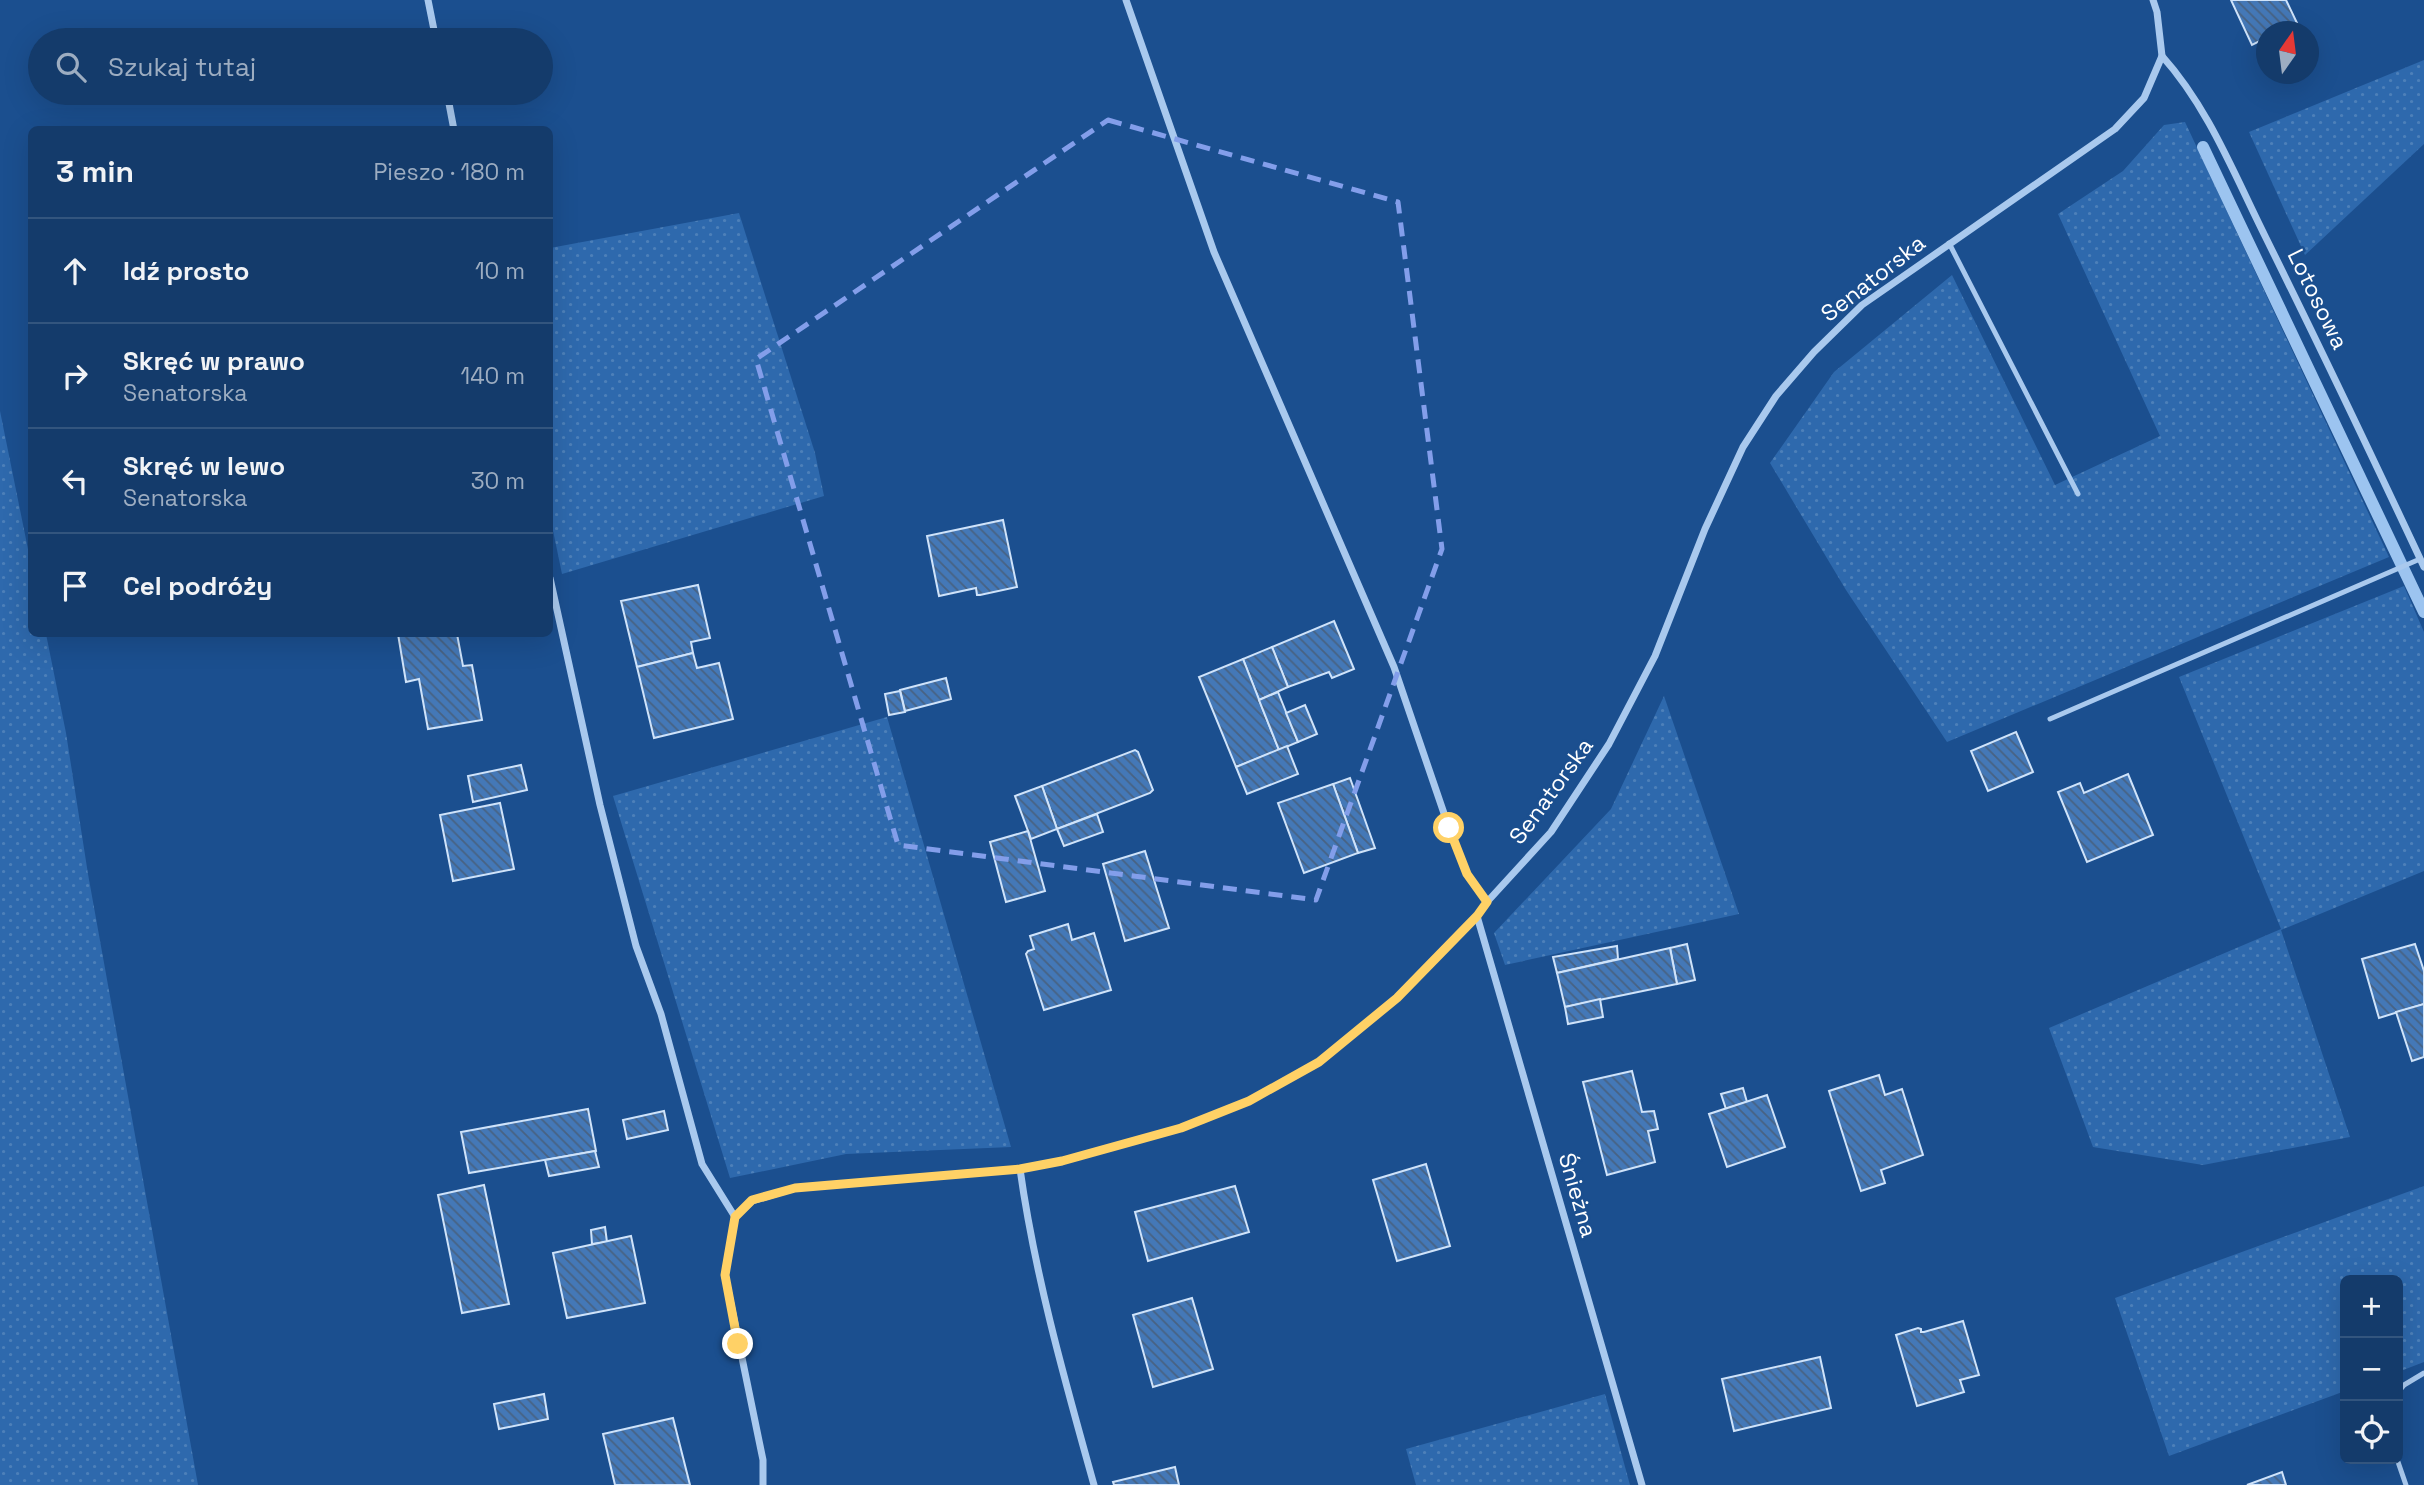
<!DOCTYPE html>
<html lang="pl">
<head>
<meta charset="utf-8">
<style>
  :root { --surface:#143b6b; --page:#1d4271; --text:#f1f3f6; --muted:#9dadc1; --line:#33557e }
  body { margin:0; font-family:"Space Grotesk",sans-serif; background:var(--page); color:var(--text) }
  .controls { position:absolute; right:21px; bottom:21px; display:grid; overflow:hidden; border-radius:10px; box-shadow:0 7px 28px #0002 }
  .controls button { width:63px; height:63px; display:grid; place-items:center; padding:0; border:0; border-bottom:2px solid var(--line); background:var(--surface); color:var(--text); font:35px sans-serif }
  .compass { position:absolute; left:2256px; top:21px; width:63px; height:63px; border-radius:50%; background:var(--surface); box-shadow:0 7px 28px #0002; rotate:14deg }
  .stop { position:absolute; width:21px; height:21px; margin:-16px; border:5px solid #ffd166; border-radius:50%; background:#fff }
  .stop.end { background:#ffd166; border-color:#fff; box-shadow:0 2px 7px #0008 }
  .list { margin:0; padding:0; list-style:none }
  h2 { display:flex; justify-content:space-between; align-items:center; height:91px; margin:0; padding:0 28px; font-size:30px }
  h2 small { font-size:23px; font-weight:400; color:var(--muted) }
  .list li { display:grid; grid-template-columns:46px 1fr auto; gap:21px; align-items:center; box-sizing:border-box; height:105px; padding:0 28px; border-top:2px solid var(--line) }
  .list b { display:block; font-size:26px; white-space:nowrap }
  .list p { margin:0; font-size:23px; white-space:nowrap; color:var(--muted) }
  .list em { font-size:23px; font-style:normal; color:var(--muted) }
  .icon { flex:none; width:38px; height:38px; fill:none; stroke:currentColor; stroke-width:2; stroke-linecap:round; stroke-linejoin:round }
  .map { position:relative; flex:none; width:2424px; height:1485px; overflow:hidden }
  .search { position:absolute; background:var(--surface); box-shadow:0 7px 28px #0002; left:28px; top:28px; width:525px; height:77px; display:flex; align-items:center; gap:18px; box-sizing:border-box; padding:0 24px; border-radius:38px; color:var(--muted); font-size:26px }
  .panel { position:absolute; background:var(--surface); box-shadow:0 7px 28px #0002; left:28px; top:126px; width:525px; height:511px; border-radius:10px }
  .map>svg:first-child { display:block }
  .grass { fill:url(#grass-dots) }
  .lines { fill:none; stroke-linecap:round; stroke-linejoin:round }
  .stream { stroke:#9cc4f0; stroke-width:12 }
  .building { fill:url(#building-back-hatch); stroke:#cfe3fa; stroke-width:2 }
  .lane { stroke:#a9c9ee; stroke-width:5 }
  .street { stroke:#a9c9ee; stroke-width:7 }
  .route { stroke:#ffd166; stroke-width:9 }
  .marked { fill:none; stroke:#839eea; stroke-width:5; stroke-dasharray:14 9; stroke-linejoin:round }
  .labels { text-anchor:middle; stroke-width:5; stroke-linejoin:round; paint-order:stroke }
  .street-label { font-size:23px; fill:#fff; stroke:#1b4f8f }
</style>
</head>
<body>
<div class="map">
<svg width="2424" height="1485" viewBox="0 0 2424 1485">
  <defs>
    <pattern id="grass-dots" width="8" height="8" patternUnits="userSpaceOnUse" patternTransform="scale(1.75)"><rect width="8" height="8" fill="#2e69ad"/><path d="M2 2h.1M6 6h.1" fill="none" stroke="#4d80b9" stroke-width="1.8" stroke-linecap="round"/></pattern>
    <pattern id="building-back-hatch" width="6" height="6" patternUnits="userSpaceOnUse" patternTransform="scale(1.75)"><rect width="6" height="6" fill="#4478b7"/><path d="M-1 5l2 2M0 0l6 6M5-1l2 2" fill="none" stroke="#486282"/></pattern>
  </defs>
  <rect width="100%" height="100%" fill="#1b4f8f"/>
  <!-- grass -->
  <g class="grass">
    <polygon points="2424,60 2424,144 2305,255 2249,132"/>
    <polygon points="2185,122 2389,557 1947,742 1846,590 1770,463 1834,372 1952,275 2055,485 2160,436 2058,214 2123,171 2164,125"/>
    <polygon points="739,213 815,453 824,496 562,574 550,516 550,248"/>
    <polygon points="0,411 31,564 32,634 46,634 66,733 88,874 198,1485 0,1485"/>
    <polygon points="2404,586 2424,632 2424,871 2281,930 2350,1137 2203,1165 2093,1147 2049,1028 2281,929 2179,677"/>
    <polygon points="1664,696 1739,914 1505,965 1494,933 1611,809"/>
    <polygon points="887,717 1011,1147 846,1154 730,1178 613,796"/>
    <polygon points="2424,1186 2424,1362 2398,1372 2398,1280 2345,1280 2345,1391 2169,1456 2115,1298"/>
    <polygon points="1605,1394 1630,1485 1416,1485 1406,1449"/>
  </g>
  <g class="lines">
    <!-- stream -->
    <polyline class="stream" points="2203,147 2424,612"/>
  </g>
  <!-- building -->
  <g class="building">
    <polygon points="2231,0 2286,0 2297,23 2279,32 2266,32 2266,38 2252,45"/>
    <polygon points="1003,520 1017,587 980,595 977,595 976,588 939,596 927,536"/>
    <polygon points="698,585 710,638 691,642 693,653 637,667 621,601"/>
    <polygon points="1334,621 1354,669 1332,678 1329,672 1288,687 1272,647"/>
    <polygon points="398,634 457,634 463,666 472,665 482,720 428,729 419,679 406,682"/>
    <polygon points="1272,647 1288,687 1259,700 1243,659"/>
    <polygon points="693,653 697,668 719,663 733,719 654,738 637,667"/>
    <polygon points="1243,659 1279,750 1236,767 1199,677"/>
    <polygon points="946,678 951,699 905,711 900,690"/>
    <polygon points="900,691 905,712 889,715 885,694"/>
    <polygon points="1278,692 1298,742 1279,750 1259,700"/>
    <polygon points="1305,705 1317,734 1298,742 1286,713"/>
    <polygon points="2016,732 2033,772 1988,791 1971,751"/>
    <polygon points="1287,746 1298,774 1247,794 1236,767"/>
    <polygon points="1135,750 1138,752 1153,790 1150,793 1057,829 1042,786"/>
    <polygon points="521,765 527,790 473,802 468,776"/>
    <polygon points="2128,774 2153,835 2087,862 2058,792 2080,783 2084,793"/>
    <polygon points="1350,778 1375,848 1358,853 1333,784"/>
    <polygon points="1333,784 1358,853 1304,873 1278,803"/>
    <polygon points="1042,786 1057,829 1031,839 1015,796"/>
    <polygon points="500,803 514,869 453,881 440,815"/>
    <polygon points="1097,814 1103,832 1064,846 1057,829"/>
    <polygon points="1028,831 1045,891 1006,902 990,842"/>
    <polygon points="1145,851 1169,928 1125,941 1103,864"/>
    <polygon points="1068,924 1072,940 1094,933 1111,990 1044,1010 1026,954 1028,951 1034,949 1030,936"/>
    <polygon points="1687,944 1695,980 1677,984 1670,948"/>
    <polygon points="2415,944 2424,971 2424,1004 2379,1018 2362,959"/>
    <polygon points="1617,946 1618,959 1557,973 1553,957"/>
    <polygon points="1670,948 1677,984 1565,1007 1557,973"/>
    <polygon points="1600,999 1603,1017 1568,1024 1565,1007"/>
    <polygon points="2424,1004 2424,1057 2412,1061 2396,1012"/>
    <polygon points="1632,1071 1642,1112 1654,1111 1658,1129 1648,1131 1655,1162 1607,1175 1583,1082"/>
    <polygon points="1879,1075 1885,1095 1902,1089 1923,1155 1881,1170 1885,1183 1861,1191 1829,1091"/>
    <polygon points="1743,1088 1747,1102 1726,1109 1721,1094"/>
    <polygon points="1767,1095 1785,1147 1727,1167 1709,1114"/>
    <polygon points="588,1109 596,1151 469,1173 461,1132"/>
    <polygon points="664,1111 668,1130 627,1139 623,1120"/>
    <polygon points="595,1151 599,1167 549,1176 545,1160"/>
    <polygon points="1426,1164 1450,1246 1397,1261 1373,1180"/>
    <polygon points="484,1185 509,1304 462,1313 438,1195"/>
    <polygon points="1235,1186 1249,1232 1148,1261 1135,1212"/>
    <polygon points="605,1227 607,1242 592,1244 591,1230"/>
    <polygon points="631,1236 645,1303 567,1318 553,1253"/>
    <polygon points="1192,1298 1213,1369 1153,1387 1133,1315"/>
    <polygon points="1963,1321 1979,1375 1960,1380 1964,1392 1917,1406 1896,1335 1918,1328 1921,1329 1921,1332 1924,1332"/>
    <polygon points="1820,1357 1831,1408 1734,1431 1722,1379"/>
    <polygon points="544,1394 548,1419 499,1429 494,1404"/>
    <polygon points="673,1418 690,1485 615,1485 603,1434"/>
    <polygon points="1175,1467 1179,1485 1114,1485 1113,1482"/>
    <polygon points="2282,1472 2286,1485 2247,1485"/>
  </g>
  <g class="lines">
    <!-- lane -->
    <g class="lane">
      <polyline points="1949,243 2078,494"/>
      <polyline points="2050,719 2420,559"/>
      <polyline points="2398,1392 2404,1385 2424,1373"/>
      <polyline points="2397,1459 2406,1485"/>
    </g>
    <!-- street -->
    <g class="street">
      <polyline points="428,0 436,40"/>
      <polyline points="1126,0 1214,252 1394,667 1449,828 1467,874 1487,902"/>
      <path d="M2162,56C2208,107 2234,174 2265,236C2319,345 2372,456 2424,567"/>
      <polyline points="447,93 454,130"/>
      <polyline points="550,578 600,805 636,946 661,1014 702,1164 735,1217"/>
      <polyline points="1477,916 1642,1485"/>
      <path d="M1020,1169C1035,1276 1065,1381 1094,1485"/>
      <polyline points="763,1485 763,1460 725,1275 735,1217 752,1201 795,1188 1020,1169 1062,1161 1181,1128 1249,1101 1319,1062 1397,998 1477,916 1487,902 1551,832 1609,744 1655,656 1705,529 1743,447 1776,396 1814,352 1862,305 2115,129 2144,98 2162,56 2157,12 2153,0"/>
    </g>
  </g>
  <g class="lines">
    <!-- route -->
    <polyline class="route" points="738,1344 725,1275 735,1217 752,1200 795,1188 1020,1169 1062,1161 1181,1128 1249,1101 1319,1062 1397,998 1477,916 1487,902 1467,874 1449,828"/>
  </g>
  <!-- marked area -->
  <path class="marked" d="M1108,120L1398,202L1442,549L1316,900L898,845L756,359Z"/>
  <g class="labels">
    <!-- street labels -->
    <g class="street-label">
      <text transform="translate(1873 278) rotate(-38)" y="8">Senatorska</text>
      <text transform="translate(2318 299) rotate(64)" y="8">Lotosowa</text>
      <text transform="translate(1551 791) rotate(-54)" y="8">Senatorska</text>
      <text transform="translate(1578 1195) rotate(74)" y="8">Śnieżna</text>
    </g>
  </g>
</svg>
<div class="controls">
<button>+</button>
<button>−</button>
<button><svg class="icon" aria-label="locate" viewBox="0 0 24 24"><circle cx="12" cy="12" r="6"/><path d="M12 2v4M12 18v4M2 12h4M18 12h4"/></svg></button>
</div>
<svg class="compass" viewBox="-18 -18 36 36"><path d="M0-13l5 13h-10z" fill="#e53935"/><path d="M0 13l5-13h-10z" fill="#9dadc1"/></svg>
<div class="stop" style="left:1449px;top:828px"></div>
<div class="stop end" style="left:738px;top:1344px"></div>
<div class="search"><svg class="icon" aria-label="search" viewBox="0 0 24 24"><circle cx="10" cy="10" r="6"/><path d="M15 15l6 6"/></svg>Szukaj tutaj</div>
<section class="panel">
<h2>3 min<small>Pieszo · 180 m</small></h2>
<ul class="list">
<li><svg class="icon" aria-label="ahead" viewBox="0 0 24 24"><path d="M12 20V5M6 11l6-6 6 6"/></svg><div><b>Idź prosto</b></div><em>10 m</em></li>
<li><svg class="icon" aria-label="right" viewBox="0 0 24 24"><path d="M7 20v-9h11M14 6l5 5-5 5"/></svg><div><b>Skręć w prawo</b><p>Senatorska</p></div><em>140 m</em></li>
<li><svg class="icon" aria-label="left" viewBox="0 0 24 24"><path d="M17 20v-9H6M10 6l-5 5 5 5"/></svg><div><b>Skręć w lewo</b><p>Senatorska</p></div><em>30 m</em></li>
<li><svg class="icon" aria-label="arrive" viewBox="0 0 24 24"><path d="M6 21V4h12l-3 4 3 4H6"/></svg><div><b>Cel podróży</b></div></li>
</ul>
</section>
</div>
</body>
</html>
